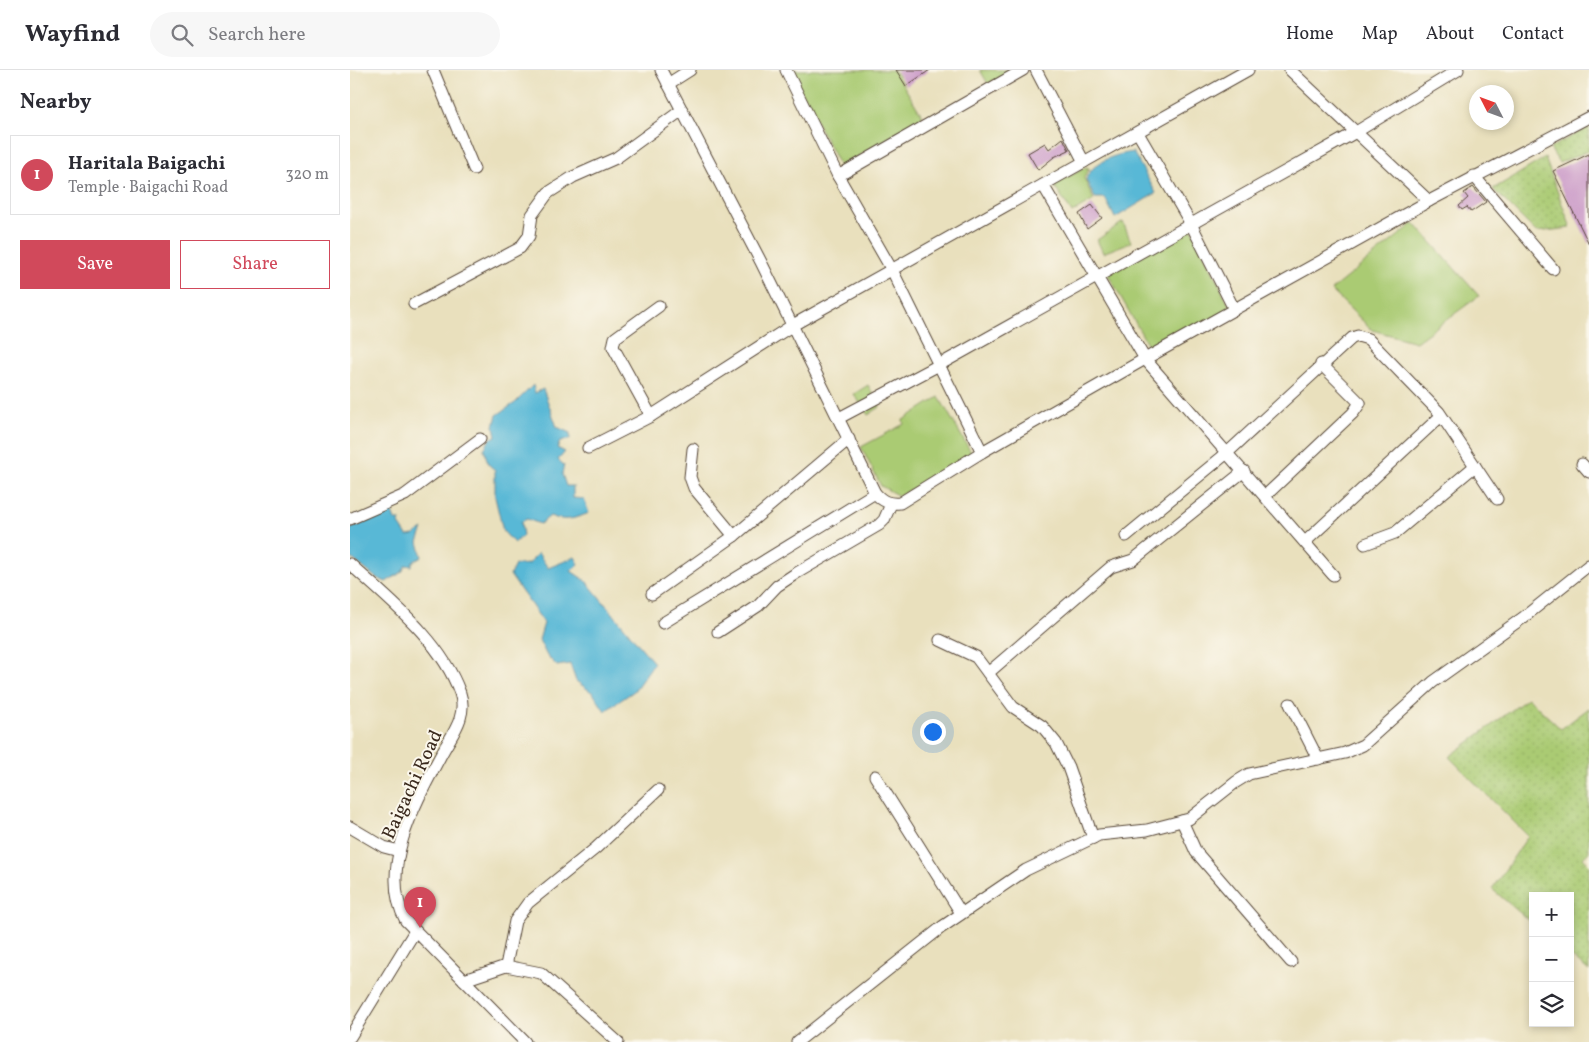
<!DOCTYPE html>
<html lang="en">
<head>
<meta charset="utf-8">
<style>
  :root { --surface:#fff; --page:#f7f7f7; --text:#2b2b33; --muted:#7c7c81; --line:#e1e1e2; --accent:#d1495b }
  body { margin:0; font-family:Vollkorn,serif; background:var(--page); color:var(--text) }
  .controls { position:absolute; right:15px; bottom:15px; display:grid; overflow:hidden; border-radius:0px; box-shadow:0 2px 8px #0003 }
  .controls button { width:45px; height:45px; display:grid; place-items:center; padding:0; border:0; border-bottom:1px solid var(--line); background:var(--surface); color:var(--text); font:25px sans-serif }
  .compass { position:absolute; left:1119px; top:15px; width:45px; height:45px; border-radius:50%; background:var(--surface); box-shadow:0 2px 8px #0003; rotate:312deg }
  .you { position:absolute; left:582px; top:661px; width:18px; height:18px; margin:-12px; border:4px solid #fff; border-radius:50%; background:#1a73e8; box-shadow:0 0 0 8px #1a73e833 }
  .badge { display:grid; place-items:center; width:32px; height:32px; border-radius:50%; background:var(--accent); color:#fff; font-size:16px; font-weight:700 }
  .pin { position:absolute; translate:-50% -41px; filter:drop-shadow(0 1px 2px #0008) }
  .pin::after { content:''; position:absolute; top:26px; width:18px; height:15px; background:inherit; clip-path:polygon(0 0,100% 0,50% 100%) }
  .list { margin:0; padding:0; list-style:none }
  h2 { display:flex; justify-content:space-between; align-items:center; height:65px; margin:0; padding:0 20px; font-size:21px }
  h2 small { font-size:16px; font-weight:400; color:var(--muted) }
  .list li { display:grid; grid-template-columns:32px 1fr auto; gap:15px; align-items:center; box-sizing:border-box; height:80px; margin:0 10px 10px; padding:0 10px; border:1px solid var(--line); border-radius:0px }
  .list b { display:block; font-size:19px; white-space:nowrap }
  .list p { margin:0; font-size:16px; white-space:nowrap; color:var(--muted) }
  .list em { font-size:16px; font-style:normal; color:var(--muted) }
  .actions { display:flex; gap:10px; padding:15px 20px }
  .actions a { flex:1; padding:11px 0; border:1px solid var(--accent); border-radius:0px; text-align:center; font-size:18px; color:var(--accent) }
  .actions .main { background:var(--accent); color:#fff }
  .icon { flex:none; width:28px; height:28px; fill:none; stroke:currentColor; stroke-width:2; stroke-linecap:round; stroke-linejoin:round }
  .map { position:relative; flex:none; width:1239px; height:972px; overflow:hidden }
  header { display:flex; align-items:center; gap:30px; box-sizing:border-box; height:70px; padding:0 25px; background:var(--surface); border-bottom:1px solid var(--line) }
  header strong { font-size:24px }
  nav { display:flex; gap:28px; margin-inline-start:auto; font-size:18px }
  .search { width:350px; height:45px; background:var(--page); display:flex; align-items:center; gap:12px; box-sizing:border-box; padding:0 18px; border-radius:28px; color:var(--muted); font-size:19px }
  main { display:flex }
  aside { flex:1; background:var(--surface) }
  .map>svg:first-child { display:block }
  .grass { fill:url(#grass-dots); stroke:#727a48 }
  .green { fill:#aacb73; stroke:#727a48 }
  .water { fill:#58b8d6; stroke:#4a717a }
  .building { fill:#c691c4 }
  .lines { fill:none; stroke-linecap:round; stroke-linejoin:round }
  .minor-casing { stroke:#554536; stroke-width:13 }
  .minor { stroke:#fff; stroke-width:11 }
  .labels { text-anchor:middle; stroke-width:4; stroke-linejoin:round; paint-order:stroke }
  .street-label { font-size:19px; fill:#3b2a1e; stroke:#fbf7ec }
</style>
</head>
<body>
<header>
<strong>Wayfind</strong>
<div class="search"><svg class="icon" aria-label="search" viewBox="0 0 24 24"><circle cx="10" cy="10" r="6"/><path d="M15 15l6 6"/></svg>Search here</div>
<nav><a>Home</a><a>Map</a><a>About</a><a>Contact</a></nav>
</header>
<main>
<aside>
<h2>Nearby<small></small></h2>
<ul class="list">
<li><span class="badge">1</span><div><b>Haritala Baigachi</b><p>Temple · Baigachi Road</p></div><em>320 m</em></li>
</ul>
<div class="actions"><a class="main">Save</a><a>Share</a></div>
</aside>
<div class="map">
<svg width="1239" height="972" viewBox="0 0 1239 972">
  <defs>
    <pattern id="grass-dots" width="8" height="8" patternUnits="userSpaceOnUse" patternTransform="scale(1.25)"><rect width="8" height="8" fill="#aacb73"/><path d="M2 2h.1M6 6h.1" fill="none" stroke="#93ae63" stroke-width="1.8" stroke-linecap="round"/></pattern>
  </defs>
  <rect width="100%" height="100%" fill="#fbf7ec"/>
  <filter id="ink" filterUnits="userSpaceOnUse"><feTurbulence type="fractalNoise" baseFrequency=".02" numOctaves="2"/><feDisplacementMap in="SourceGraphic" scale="10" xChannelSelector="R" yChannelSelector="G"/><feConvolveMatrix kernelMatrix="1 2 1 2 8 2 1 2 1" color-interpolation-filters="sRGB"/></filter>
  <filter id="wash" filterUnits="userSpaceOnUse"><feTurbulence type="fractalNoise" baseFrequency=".0096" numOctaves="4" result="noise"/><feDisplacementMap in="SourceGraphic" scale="20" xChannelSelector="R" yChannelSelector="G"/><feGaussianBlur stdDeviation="1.12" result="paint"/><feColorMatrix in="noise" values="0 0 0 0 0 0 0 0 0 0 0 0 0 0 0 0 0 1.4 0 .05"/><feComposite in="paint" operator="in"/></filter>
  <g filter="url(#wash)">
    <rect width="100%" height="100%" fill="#e9e0bd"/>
    <!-- grass -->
    <g class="grass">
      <polygon points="1239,57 1239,81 1209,93 1200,78"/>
      <polygon points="1195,88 1221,158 1186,162 1143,119"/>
      <polygon points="1178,628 1211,659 1239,638 1239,782 1233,788 1239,794 1239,901 1220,885 1220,826 1183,826 1183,854 1142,819 1178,766 1099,687"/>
    </g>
    <!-- green -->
    <g class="green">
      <polygon points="440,0 544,0 573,47 490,97"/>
      <polygon points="630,0 663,0 638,14"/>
      <polygon points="736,97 739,98 734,108 744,130 722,143 704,115"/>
      <polygon points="773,152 781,172 753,183 747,170"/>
      <polygon points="1064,153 1129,226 1066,272 1022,260 981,220"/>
      <polygon points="840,155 881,239 807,281 799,277 755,199"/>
      <polygon points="518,315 530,337 518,345 504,324"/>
      <polygon points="589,327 622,384 549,426 531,416 511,377 554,354 553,350"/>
    </g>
    <!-- water -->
    <g class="water">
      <path d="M783,82L806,123L765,148L755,128H745L736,110C741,92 766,84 783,82Z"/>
      <path d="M183,315L185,323L193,319L207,357L220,363V369L210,372L207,378L215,382L208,390L214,395L212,404L216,416H223V428L234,429L239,443C224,449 215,452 200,446L190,454L177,449L171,452L173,466L164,473L153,461L145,427V400L138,394L134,379L140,369L146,366L144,356L147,345L165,333Z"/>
      <polygon points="40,437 45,450 50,450 49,454 57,466 64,465 73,459 68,472 72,487 62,492 62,496 56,495 52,502 36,512 25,507 0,487 0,459 33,445"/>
      <polygon points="188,483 198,498 225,487 229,494 221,501 236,511 304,593 284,621 255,641 243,623 226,611 220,594 207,596 197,586 189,570 194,553 160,505 165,495 179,494"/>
    </g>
    <g id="blocks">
      <!-- building -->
      <g class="building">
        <polygon points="546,0 580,0 556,16"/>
        <polygon points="713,68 719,80 704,87 688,100 678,83 695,73 699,79"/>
        <polygon points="1239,84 1239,174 1203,101"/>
        <polygon points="1123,117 1136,132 1121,142 1117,137 1112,140 1109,136 1118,128 1114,123"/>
        <polygon points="742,135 752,148 737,159 729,144"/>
      </g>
    </g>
  </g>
  <g filter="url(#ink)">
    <use href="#blocks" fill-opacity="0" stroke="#554536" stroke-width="1"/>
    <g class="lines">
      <!-- minor casing -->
      <g class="minor-casing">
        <g id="minor">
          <polyline points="83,0 124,99"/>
          <path d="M311,0L411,192L525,423C533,432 539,434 550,433L632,382L795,289L1079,131L1239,47"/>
          <polyline points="436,0 488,106 542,200 632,382"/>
          <polyline points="686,0 734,92"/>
          <polyline points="940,0 1079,131"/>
          <polyline points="318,14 340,0"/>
          <polyline points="788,63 841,154 884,239"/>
          <polyline points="488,106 673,0"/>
          <polyline points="1124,106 1203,199"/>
          <polyline points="693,115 795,289 983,505"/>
          <polyline points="64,234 170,178 179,166 182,145 198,123 223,107 266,88 332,40"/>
          <polyline points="301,346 263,277 265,268 309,236"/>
          <polyline points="489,348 589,295 1006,62 1108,0"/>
          <polyline points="238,378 301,346 443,255 898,0"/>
          <polyline points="343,379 340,407 344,418 384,466"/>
          <polyline points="1232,394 1239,402"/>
          <polyline points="915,426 1003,343 1010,333 971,294"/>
          <polyline points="0,449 55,425 130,369"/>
          <polyline points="776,466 877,383 1002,268 1008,266 1018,269 1089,342 1147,429"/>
          <polyline points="955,472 1091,346"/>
          <polyline points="1015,474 1045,463 1125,396"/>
          <path d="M0,494C40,531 91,570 110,623C118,646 102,664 92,683C67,730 27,799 56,851L175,972"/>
          <polyline points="302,524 384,466 499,369"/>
          <polyline points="313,553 525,423"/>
          <polyline points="368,562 408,536 427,516 445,504 529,455 534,450 541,434"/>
          <polyline points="590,570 626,587 663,637 692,656 706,673 718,697 743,768"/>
          <polyline points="638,603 761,497 783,490 894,401"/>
          <polyline points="940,634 968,689"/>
          <polyline points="525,706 611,843"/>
          <polyline points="832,751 846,782 941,892"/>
          <polyline points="0,757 34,777 49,781"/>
          <polyline points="156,896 165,851 178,833 246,778 308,720"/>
          <polyline points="114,910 156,896 191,903 268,972"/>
          <polyline points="0,967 65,861"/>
          <polyline points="447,972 592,857 676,800 749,765 797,760 839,749 886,712 899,704 995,683 1013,675 1083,612 1174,547 1239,495"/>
        </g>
      </g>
      <!-- minor -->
      <use href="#minor" class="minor"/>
    </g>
  </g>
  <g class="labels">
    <!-- street labels -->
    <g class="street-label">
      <text transform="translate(61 714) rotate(-65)" y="7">Baigachi Road</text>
    </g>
  </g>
</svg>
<div class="controls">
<button>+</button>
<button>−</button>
<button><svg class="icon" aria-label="layers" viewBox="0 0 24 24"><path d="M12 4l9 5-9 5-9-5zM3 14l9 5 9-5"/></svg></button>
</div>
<svg class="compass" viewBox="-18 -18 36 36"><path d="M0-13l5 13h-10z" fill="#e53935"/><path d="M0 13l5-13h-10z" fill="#7c7c81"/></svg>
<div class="you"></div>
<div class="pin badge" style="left:70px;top:858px">1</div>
</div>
</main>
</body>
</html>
